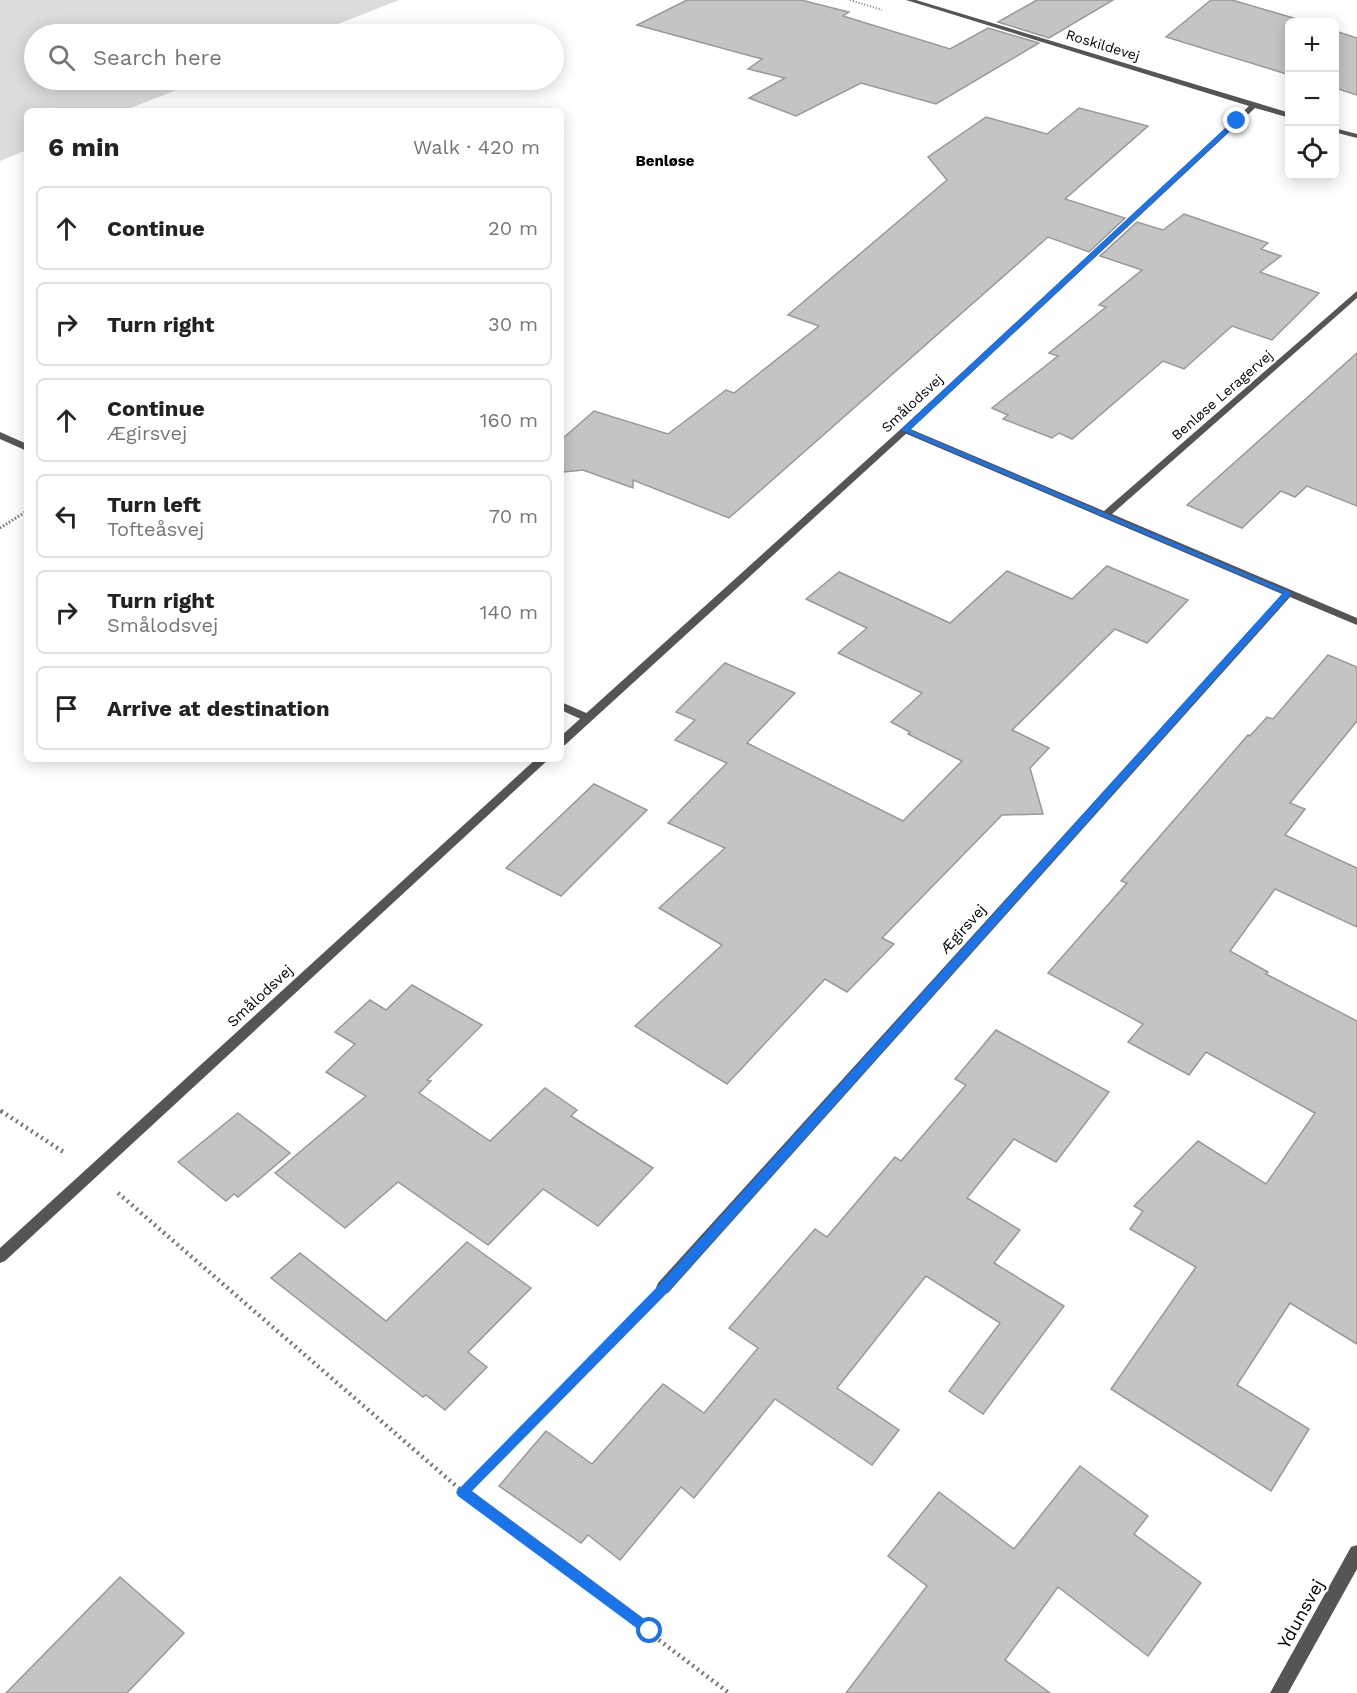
<!DOCTYPE html>
<html lang="en">
<head>
<meta charset="utf-8">
<style>
  :root { --surface:#fff; --page:#f6f6f6; --text:#222; --muted:#767676; --line:#e0e0e0 }
  body { margin:0; font-family:"Work Sans",sans-serif; background:var(--page); color:var(--text) }
  .controls { position:absolute; right:18px; top:18px; display:grid; overflow:hidden; border-radius:9px; box-shadow:0 3px 15px #0003 }
  .controls button { width:54px; height:54px; display:grid; place-items:center; padding:0; border:0; border-bottom:2px solid var(--line); background:var(--surface); color:var(--text); font:30px sans-serif }
  .stop { position:absolute; width:18px; height:18px; margin:-14px; border:4px solid #1a73e8; border-radius:50%; background:#fff }
  .stop.end { background:#1a73e8; border-color:#fff; box-shadow:0 2px 6px #0008 }
  .list { margin:0; padding:0; list-style:none }
  h2 { display:flex; justify-content:space-between; align-items:center; height:78px; margin:0; padding:0 24px; font-size:26px }
  h2 small { font-size:20px; font-weight:400; color:var(--muted) }
  .list li { display:grid; grid-template-columns:39px 1fr auto; gap:18px; align-items:center; box-sizing:border-box; height:84px; margin:0 12px 12px; padding:0 12px; border:2px solid var(--line); border-radius:9px }
  .list b { display:block; font-size:22px; white-space:nowrap }
  .list p { margin:0; font-size:20px; white-space:nowrap; color:var(--muted) }
  .list em { font-size:20px; font-style:normal; color:var(--muted) }
  .icon { flex:none; width:33px; height:33px; fill:none; stroke:currentColor; stroke-width:2; stroke-linecap:round; stroke-linejoin:round }
  .map { position:relative; flex:none; width:1357px; height:1693px; overflow:hidden }
  .search { position:absolute; background:var(--surface); box-shadow:0 3px 15px #0003; left:24px; top:24px; width:540px; height:66px; display:flex; align-items:center; gap:15px; box-sizing:border-box; padding:0 21px; border-radius:33px; color:var(--muted); font-size:22px }
  .panel { position:absolute; background:var(--surface); box-shadow:0 3px 15px #0003; left:24px; top:108px; width:540px; height:654px; border-radius:9px }
  .map>svg:first-child { display:block }
  .green { fill:#dcdcdc }
  .building { fill:#c4c4c4; stroke:#999; stroke-width:1.5 }
  .lines { fill:none; stroke-linecap:round; stroke-linejoin:round }
  .path-far3 { stroke:#777; stroke-width:2; stroke-dasharray:1 2; stroke-linecap:butt }
  .path-far2 { stroke:#777; stroke-width:3; stroke-dasharray:1.5 2; stroke-linecap:butt }
  .path-far1 { stroke:#777; stroke-width:4; stroke-dasharray:1.5 3; stroke-linecap:butt }
  .path { stroke:#777; stroke-width:4.5; stroke-dasharray:2 4; stroke-linecap:butt }
  .minor { fill:#555; fill-rule:evenodd }
  .tertiary { fill:#555; fill-rule:evenodd }
  .route { fill:#1a73e8 }
  .labels { text-anchor:middle; stroke-width:4.5; stroke-linejoin:round; paint-order:stroke }
  .far-street-label { font-size:14px; fill:#000; stroke:#fff }
  .far-quarter-label { font-size:15px; font-weight:bold; fill:#000; stroke:#fff }
  .street-label { font-size:15px; fill:#000; stroke:#fff }
  .near-street-label { font-size:18px; fill:#000; stroke:#fff }
</style>
</head>
<body>
<div class="map">
<svg width="1357" height="1693" viewBox="0 0 1357 1693">
  <rect width="100%" height="100%" fill="#fff"/>
  <!-- green -->
  <polygon class="green" points="0,0 399,0 313,34 34,34 34,80 202,80 123,111 27,111 27,150 0,161"/>
  <!-- building -->
  <g class="building">
    <polygon points="687,0 801,0 849,12 843,16 950,49 988,28 1039,43 936,104 861,83 796,116 749,98 785,78 748,69 762,59 637,25"/>
    <polygon points="1037,0 1113,0 1049,38 998,22"/>
    <polygon points="1211,0 1232,0 1307,22 1290,22 1290,75 1166,37"/>
    <polygon points="1335,31 1357,38 1357,95 1335,88"/>
    <polygon points="1079,108 1148,126 1065,199 1125,218 1089,252 1048,237 729,518 633,480 633,488 583,470 564,472 561,440 594,411 668,434 726,390 734,393 819,326 788,315 947,180 928,157 986,117 1047,134"/>
    <polygon points="1184,214 1268,243 1261,249 1281,256 1260,272 1319,293 1272,340 1232,326 1184,369 1163,361 1072,439 1059,433 1052,438 1003,419 1008,415 992,408 1058,356 1049,353 1106,307 1099,305 1142,270 1100,256 1137,222 1163,230"/>
    <polygon points="1357,353 1357,506 1307,486 1295,497 1281,491 1242,528 1187,505"/>
    <polygon points="1107,566 1188,600 1147,643 1115,629 1012,730 1049,748 1030,768 1043,814 1002,815 882,938 894,944 847,992 825,979 727,1084 635,1026 722,945 659,908 725,848 668,823 727,763 675,740 695,720 676,712 725,663 795,693 747,743 903,821 962,761 908,734 910,732 891,722 922,693 838,653 867,628 806,599 839,572 950,623 1007,571 1072,599"/>
    <polygon points="1328,655 1357,667 1357,721 1290,803 1305,809 1285,835 1357,868 1357,927 1275,889 1230,951 1268,972 1266,974 1357,1021 1357,1344 1290,1303 1237,1385 1309,1429 1271,1491 1111,1389 1196,1267 1130,1229 1143,1211 1134,1206 1198,1141 1266,1184 1315,1113 1206,1052 1189,1075 1128,1042 1143,1024 1048,973 1127,883 1121,881 1248,735 1250,736 1267,717 1273,719"/>
    <polygon points="594,784 647,810 561,896 506,868"/>
    <polygon points="412,985 482,1025 427,1080 431,1081 419,1093 490,1141 545,1088 577,1110 571,1116 653,1168 598,1226 543,1189 488,1245 398,1182 345,1228 275,1173 366,1096 326,1072 355,1044 335,1032 370,1000 386,1010"/>
    <polygon points="996,1030 1109,1092 1056,1162 1014,1139 967,1198 1020,1230 994,1263 1064,1306 983,1414 949,1391 1000,1323 926,1276 837,1388 899,1430 872,1465 775,1399 694,1498 681,1487 620,1560 588,1535 581,1543 499,1486 546,1431 592,1464 663,1384 704,1413 758,1348 729,1328 815,1229 827,1237 895,1157 901,1161 966,1085 955,1079"/>
    <polygon points="238,1113 290,1153 238,1197 234,1194 226,1201 178,1162"/>
    <polygon points="467,1242 531,1288 468,1352 487,1367 445,1410 426,1395 423,1397 271,1278 300,1253 386,1321"/>
    <polygon points="1080,1466 1148,1516 1134,1534 1201,1583 1148,1656 1058,1587 1005,1660 1050,1693 846,1693 927,1586 888,1556 939,1492 1014,1549"/>
    <polygon points="120,1577 184,1633 127,1693 6,1693"/>
  </g>
  <g class="lines">
    <!-- path-far3 -->
    <polyline class="path-far3" points="850,0 882,10"/>
    <!-- path-far2 -->
    <polyline class="path-far2" points="0,528 27,511"/>
    <!-- path-far1 -->
    <polyline class="path-far1" points="0,1111 3,1113"/>
    <!-- path -->
    <g class="path">
      <polyline points="1,1111 65,1153"/>
      <polyline points="118,1193 463,1492 729,1693"/>
      <polyline points="463,1492 644,1308"/>
    </g>
    <!-- minor -->
    <g class="minor">
      <polygon points="1357,291 1357,298 1112,514 1357,618 1357,625 1290,597 668,1293 663,1294 658,1293 656,1288 658,1283 1282,594 902,432 902,428 908,428 1104,511"/>
      <polygon points="0,432 27,444 27,451 0,439"/>
      <polygon points="561,702 591,715 593,718 587,722 561,710"/>
      <polygon points="1357,1545 1357,1569 1288,1693 1270,1693 1351,1547"/>
    </g>
    <!-- tertiary -->
    <g class="tertiary">
      <polygon points="906,0 916,0 1290,113 1290,118 1255,108 908,432 565,745 561,746 561,736 902,428 1249,106"/>
      <polygon points="1334,128 1357,134 1357,138 1334,132"/>
      <polygon points="536,759 549,759 5,1261 0,1263 0,1248"/>
    </g>
  </g>
  <!-- route -->
  <polygon class="route" points="1234,120 1240,121 910,430 1292,593 668,1292 472,1491 655,1627 657,1631 655,1636 650,1638 458,1496 456,1492 659,1285 1283,593 901,430"/>
  <g class="labels">
    <!-- far-street labels -->
    <g class="far-street-label">
      <text transform="translate(1103 45) rotate(17)" y="5">Roskildevej</text>
      <text transform="translate(1222 395) rotate(-41)" y="5">Benløse Leragervej</text>
      <text transform="translate(912 403) rotate(-43)" y="5">Smålodsvej</text>
    </g>
    <!-- far-quarter labels -->
    <g class="far-quarter-label">
      <text x="665" y="166">Benløse</text>
    </g>
    <!-- street labels -->
    <g class="street-label">
      <text transform="translate(963 929) rotate(-48)" y="5">Ægirsvej</text>
      <text transform="translate(260 996) rotate(-43)" y="5">Smålodsvej</text>
    </g>
    <!-- near-street labels -->
    <g class="near-street-label">
      <text transform="translate(1301 1614) rotate(-61)" y="6">Ydunsvej</text>
    </g>
  </g>
</svg>
<div class="controls">
<button>+</button>
<button>−</button>
<button><svg class="icon" aria-label="locate" viewBox="0 0 24 24"><circle cx="12" cy="12" r="6"/><path d="M12 2v4M12 18v4M2 12h4M18 12h4"/></svg></button>
</div>
<div class="stop" style="left:650px;top:1631px"></div>
<div class="stop end" style="left:1237px;top:121px"></div>
<div class="search"><svg class="icon" aria-label="search" viewBox="0 0 24 24"><circle cx="10" cy="10" r="6"/><path d="M15 15l6 6"/></svg>Search here</div>
<section class="panel">
<h2>6 min<small>Walk · 420 m</small></h2>
<ul class="list">
<li><svg class="icon" aria-label="ahead" viewBox="0 0 24 24"><path d="M12 20V5M6 11l6-6 6 6"/></svg><div><b>Continue</b></div><em>20 m</em></li>
<li><svg class="icon" aria-label="right" viewBox="0 0 24 24"><path d="M7 20v-9h11M14 6l5 5-5 5"/></svg><div><b>Turn right</b></div><em>30 m</em></li>
<li><svg class="icon" aria-label="ahead" viewBox="0 0 24 24"><path d="M12 20V5M6 11l6-6 6 6"/></svg><div><b>Continue</b><p>Ægirsvej</p></div><em>160 m</em></li>
<li><svg class="icon" aria-label="left" viewBox="0 0 24 24"><path d="M17 20v-9H6M10 6l-5 5 5 5"/></svg><div><b>Turn left</b><p>Tofteåsvej</p></div><em>70 m</em></li>
<li><svg class="icon" aria-label="right" viewBox="0 0 24 24"><path d="M7 20v-9h11M14 6l5 5-5 5"/></svg><div><b>Turn right</b><p>Smålodsvej</p></div><em>140 m</em></li>
<li><svg class="icon" aria-label="arrive" viewBox="0 0 24 24"><path d="M6 21V4h12l-3 4 3 4H6"/></svg><div><b>Arrive at destination</b></div></li>
</ul>
</section>
</div>
</body>
</html>
